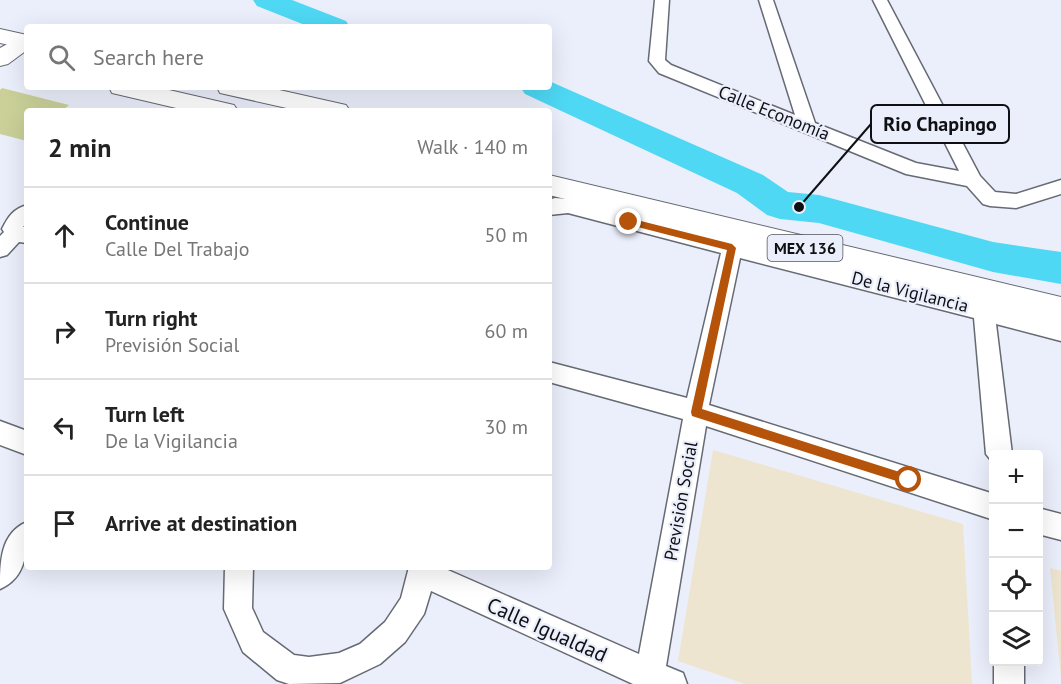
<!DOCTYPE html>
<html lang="en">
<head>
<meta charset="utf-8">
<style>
  :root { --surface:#fff; --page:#f6f6f6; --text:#222; --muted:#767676; --line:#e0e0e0 }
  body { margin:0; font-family:"PT Sans",sans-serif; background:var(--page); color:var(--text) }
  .controls { position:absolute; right:18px; bottom:18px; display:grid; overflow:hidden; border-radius:6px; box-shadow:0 6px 24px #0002 }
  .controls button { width:54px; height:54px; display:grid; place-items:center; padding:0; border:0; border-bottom:2px solid var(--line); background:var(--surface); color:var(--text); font:30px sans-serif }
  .stop { position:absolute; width:18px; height:18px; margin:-14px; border:4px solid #b45309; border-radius:50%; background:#fff }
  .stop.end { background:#b45309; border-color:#fff; box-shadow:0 2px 6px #0008 }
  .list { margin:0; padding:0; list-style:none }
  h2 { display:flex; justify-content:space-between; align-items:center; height:78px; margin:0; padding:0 24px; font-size:26px }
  h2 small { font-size:20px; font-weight:400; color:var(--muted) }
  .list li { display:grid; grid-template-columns:39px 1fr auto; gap:18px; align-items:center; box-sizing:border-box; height:96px; padding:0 24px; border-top:2px solid var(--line) }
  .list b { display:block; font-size:22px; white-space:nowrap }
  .list p { margin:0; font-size:20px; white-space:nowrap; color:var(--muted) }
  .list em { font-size:20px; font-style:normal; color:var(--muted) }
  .icon { flex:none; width:33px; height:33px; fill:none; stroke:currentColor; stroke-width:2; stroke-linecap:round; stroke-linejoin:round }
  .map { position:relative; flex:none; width:1061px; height:684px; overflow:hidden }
  .search { position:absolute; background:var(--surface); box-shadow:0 6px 24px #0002; left:24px; top:24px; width:528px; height:66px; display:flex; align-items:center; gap:15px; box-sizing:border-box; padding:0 21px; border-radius:6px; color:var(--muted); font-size:22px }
  .panel { position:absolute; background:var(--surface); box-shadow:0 6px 24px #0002; left:24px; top:108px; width:528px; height:462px; border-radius:6px }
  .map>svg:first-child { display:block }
  .education { fill:#eee5d0 }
  .green { fill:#cad098 }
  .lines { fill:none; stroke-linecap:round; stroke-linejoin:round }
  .river { fill:#4ed8f4; fill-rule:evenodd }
  .street-casing { stroke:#666a73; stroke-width:3 }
  .secondary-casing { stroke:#666a73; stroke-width:2 }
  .highway-casing { stroke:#666a73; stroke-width:2 }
  .street { fill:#fff; fill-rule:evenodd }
  .secondary { fill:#fff; fill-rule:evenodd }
  .highway { fill:#fff; fill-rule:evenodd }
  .route { fill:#b45309 }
  .labels { text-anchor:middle; stroke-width:4.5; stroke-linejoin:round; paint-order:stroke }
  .shield { fill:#ebeffb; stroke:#515359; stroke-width:1.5 }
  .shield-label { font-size:16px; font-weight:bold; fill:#0f1013 }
  .street-label { font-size:18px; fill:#0f1013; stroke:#ebeffb }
  .near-street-label { font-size:21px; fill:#0f1013; stroke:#ebeffb }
  .leader { fill:none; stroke:#0f1013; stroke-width:2 }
  .callout-dot { fill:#0f1013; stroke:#ebeffb; stroke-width:2 }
  .callout { fill:#ebeffb; stroke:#0f1013; stroke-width:2 }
  .callout-label { font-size:20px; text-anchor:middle; font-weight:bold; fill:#0f1013 }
</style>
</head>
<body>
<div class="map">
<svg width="1061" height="684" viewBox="0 0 1061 684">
  <rect width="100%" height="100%" fill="#ebeffb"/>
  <!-- education -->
  <g class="education">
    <polygon points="713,450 963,524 972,684 745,684 678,661"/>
    <polygon points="1050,568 1061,571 1061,678"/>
  </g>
  <!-- green -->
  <polygon class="green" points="2,88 69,105 62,111 27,111 27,141 0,134 0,90"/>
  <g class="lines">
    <!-- river -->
    <g class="river">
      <polygon points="253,0 292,0 346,21 350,27 310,27 257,6"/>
      <polygon points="549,81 763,175 788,192 819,195 993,242 1061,252 1061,284 993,272 819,223 780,219 767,215 737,193 525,94 520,87 549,87"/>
    </g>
    <!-- street casing -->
    <g class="street-casing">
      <g id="street">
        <polygon points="655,0 669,0 665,60 671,65 795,115 759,0 773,0 815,123 916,163 959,171 873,0 887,0 980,176 995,192 1016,194 1061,180 1061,194 1016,208 990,206 983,204 967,186 906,174 659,73 649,61"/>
        <polygon points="555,198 568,199 1061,321 1061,341 996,324 1012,454 994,454 994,464 986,454 974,318 740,258 709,405 994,494 994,520 706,426 666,666 683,673 687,684 633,684 431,591 424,614 405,642 380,664 340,683 289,684 277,680 243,652 224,609 225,567 253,567 252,608 263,632 294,655 309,657 339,653 360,644 385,622 401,598 409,567 441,567 639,654 683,419 549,382 549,362 687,398 721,253 568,213 549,215 549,200"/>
        <path d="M27,205V222L23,227H27V243L19,242L7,255L0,257V236L4,232L2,229C8,217 13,209 27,205Z"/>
        <polygon points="0,421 27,431 27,455 0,445"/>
        <polygon points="1038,508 1061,514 1061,540 1038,534"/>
        <path d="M27,522C27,548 28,577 0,589C0,563 0,533 27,522Z"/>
        <rect x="994" y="662" width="30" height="22"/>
      </g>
    </g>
    <!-- secondary casing -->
    <g class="secondary-casing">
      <polygon id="secondary" points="24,35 27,36 27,50 8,64 0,66 0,48"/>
    </g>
    <!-- highway casing -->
    <g class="highway-casing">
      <g id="highway">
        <polygon points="0,29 27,35 27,49 0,43"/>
        <polygon points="109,87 156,87 234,105 238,111 189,111 112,93"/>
        <polygon points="217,87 266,87 346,105 350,111 300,111 220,93"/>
        <polygon points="549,175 1061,297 1061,323 549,195"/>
      </g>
    </g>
    <!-- street -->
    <use href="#street" class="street"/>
    <!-- secondary -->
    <use href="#secondary" class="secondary"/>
    <!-- highway -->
    <use href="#highway" class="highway"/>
  </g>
  <!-- route -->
  <polygon class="route" points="629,218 732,244 736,248 702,409 909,475 914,480 912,484 909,485 692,416 691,412 727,250 626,224 626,219"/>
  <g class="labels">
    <!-- shield labels -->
    <rect class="shield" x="767.5" y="235" width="75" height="26" rx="4.5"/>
    <g class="shield-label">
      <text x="805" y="254">MEX 136</text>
    </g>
    <!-- street labels -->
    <g class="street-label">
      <text transform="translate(774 113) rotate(22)" y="6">Calle Economía</text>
      <text transform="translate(910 292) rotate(14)" y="6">De la Vigilancia</text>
      <text transform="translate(681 501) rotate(-80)" y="6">Previsión Social</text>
    </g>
    <!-- near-street labels -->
    <g class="near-street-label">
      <text transform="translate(547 630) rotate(24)" y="7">Calle Igualdad</text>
    </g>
  </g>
  <!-- callouts -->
  <path class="leader" d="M799 207L871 124"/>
  <circle class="callout-dot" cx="799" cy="207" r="6"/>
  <rect class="callout" x="871" y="105" width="138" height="38" rx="6"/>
  <g class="callout-label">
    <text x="940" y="131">Rio Chapingo</text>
  </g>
</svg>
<div class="controls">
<button>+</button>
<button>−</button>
<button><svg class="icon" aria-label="locate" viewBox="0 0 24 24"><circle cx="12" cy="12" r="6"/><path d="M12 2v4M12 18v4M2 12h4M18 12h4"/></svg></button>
<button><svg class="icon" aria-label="layers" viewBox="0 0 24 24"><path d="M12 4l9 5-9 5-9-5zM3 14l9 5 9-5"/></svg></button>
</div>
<div class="stop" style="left:909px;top:480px"></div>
<div class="stop end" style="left:629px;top:222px"></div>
<div class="search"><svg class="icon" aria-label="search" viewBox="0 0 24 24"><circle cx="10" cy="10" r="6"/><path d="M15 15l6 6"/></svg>Search here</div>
<section class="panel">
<h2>2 min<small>Walk · 140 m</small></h2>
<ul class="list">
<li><svg class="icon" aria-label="ahead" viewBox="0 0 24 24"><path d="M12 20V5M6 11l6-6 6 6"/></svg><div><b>Continue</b><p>Calle Del Trabajo</p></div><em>50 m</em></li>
<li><svg class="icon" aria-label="right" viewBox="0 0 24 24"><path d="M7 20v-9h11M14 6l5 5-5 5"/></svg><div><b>Turn right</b><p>Previsión Social</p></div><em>60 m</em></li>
<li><svg class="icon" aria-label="left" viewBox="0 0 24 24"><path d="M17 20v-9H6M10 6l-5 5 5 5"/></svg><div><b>Turn left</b><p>De la Vigilancia</p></div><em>30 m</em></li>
<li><svg class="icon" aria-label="arrive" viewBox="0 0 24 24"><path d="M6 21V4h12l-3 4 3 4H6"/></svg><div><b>Arrive at destination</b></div></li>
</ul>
</section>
</div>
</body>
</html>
